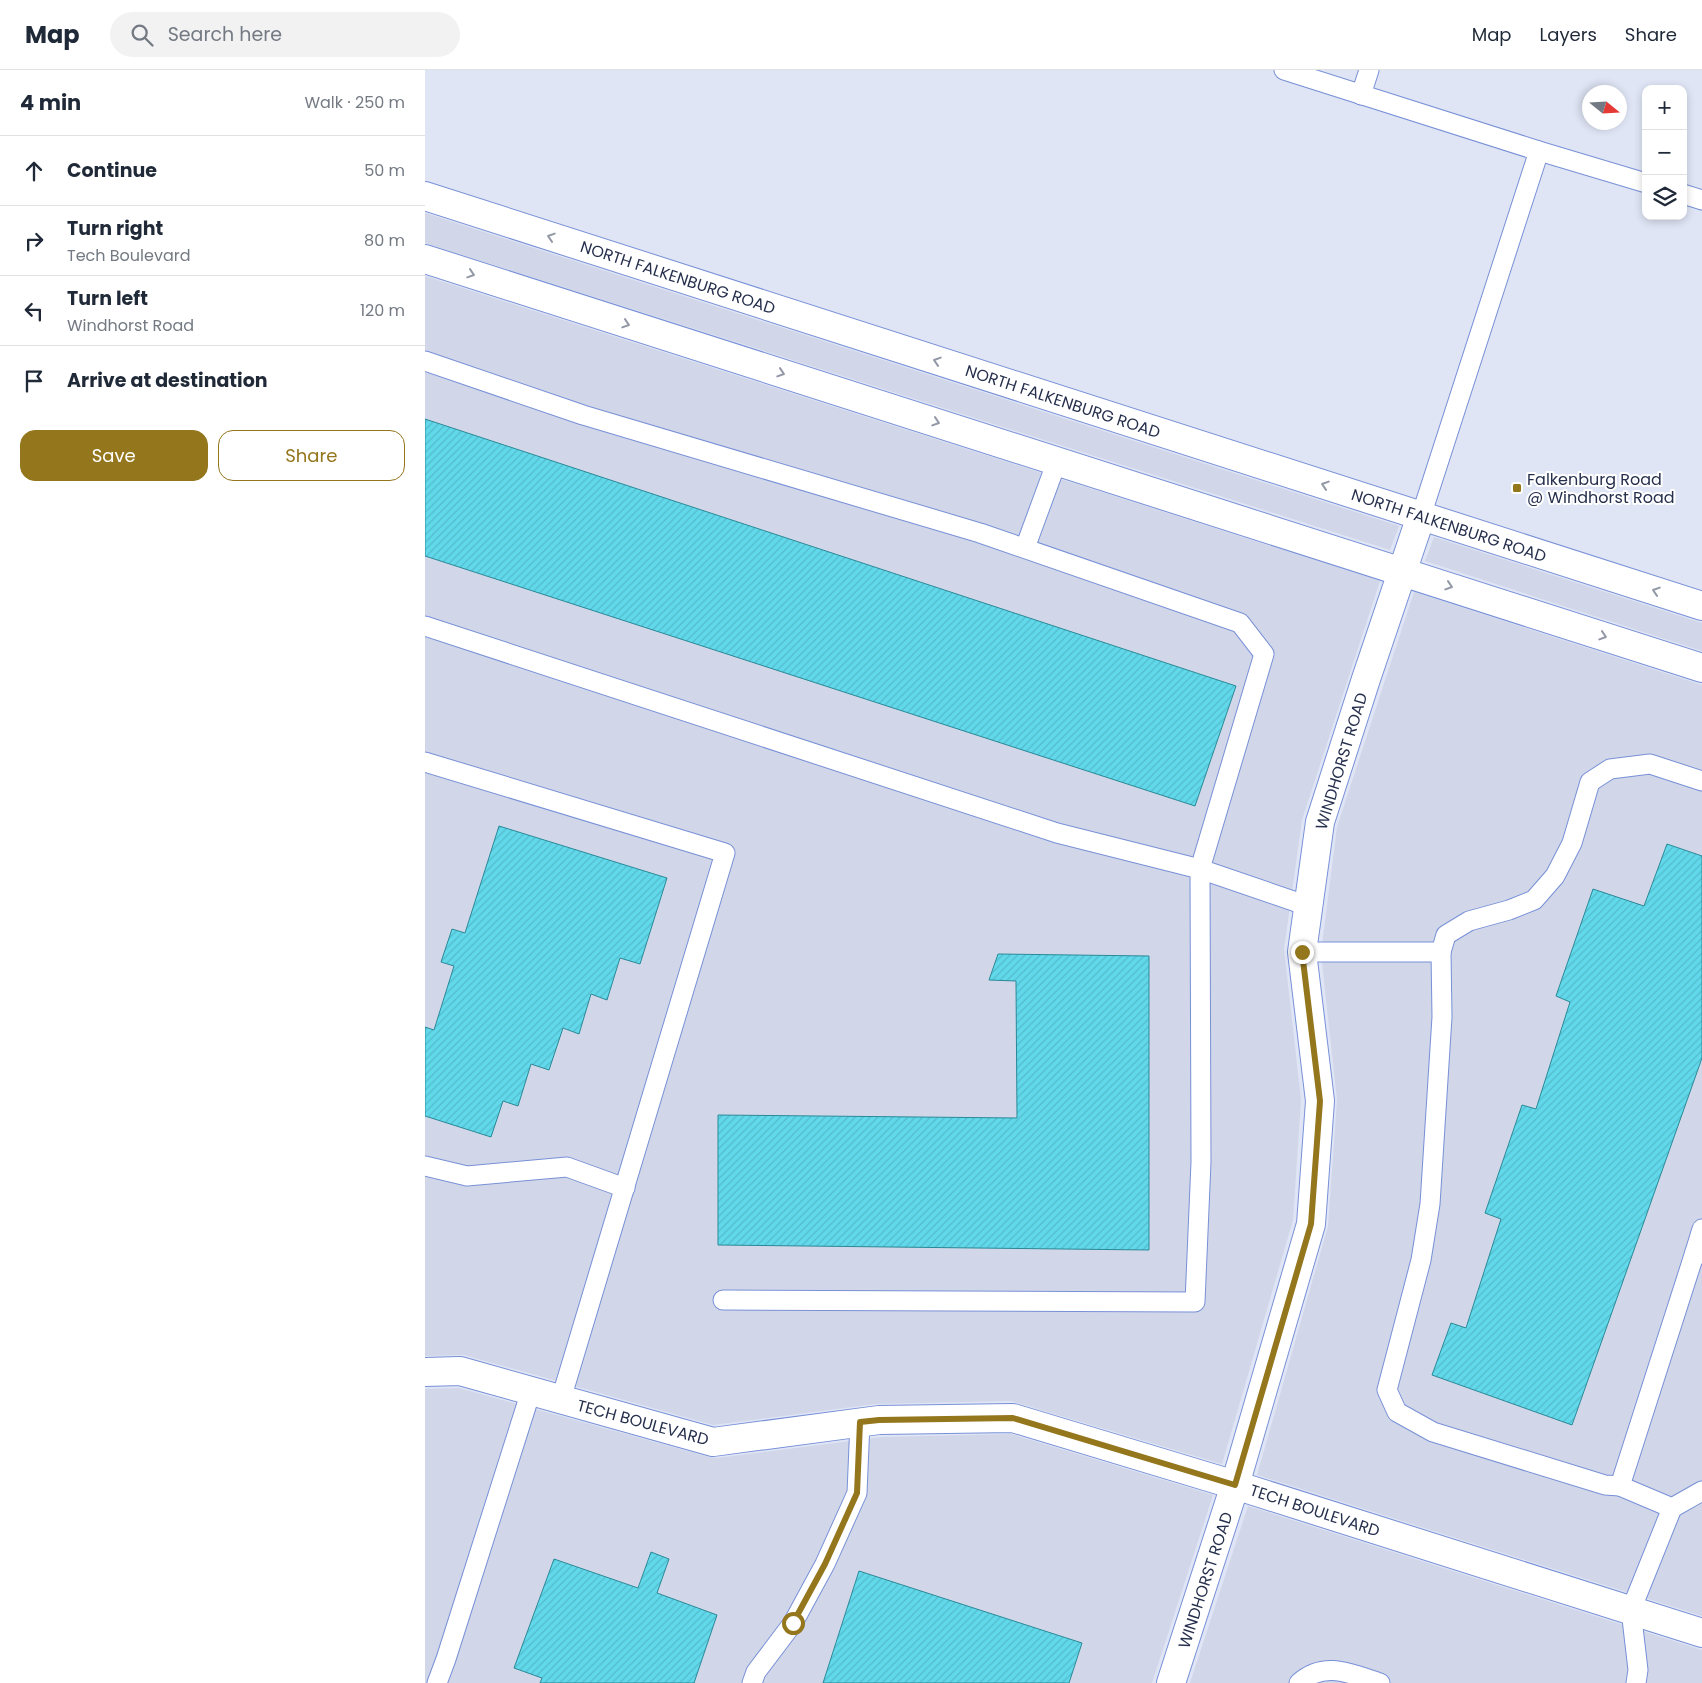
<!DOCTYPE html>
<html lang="en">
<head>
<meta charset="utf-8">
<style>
  :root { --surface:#fff; --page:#f2f2f3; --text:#1f2937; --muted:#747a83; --line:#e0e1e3; --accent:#94761d }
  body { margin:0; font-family:Poppins,sans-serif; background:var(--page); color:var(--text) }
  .controls { position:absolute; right:15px; top:15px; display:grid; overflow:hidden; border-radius:10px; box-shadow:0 2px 8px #0003 }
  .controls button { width:45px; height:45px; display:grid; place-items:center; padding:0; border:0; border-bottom:1px solid var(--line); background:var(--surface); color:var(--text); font:25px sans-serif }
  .compass { position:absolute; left:1157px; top:15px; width:45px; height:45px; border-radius:50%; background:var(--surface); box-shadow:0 2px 8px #0003; rotate:108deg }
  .stop { position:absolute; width:15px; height:15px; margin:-11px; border:4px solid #94761d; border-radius:50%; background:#fff }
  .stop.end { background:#94761d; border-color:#fff; box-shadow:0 1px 5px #0008 }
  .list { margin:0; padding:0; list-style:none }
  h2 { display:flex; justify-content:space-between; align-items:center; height:65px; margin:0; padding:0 20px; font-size:21px }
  h2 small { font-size:16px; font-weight:400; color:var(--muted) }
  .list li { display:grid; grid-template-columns:32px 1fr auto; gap:15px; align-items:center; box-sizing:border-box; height:70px; padding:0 20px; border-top:1px solid var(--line) }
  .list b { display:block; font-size:19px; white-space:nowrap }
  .list p { margin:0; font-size:16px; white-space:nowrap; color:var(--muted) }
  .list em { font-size:16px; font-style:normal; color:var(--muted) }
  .actions { display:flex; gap:10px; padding:15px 20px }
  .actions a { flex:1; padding:11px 0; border:1px solid var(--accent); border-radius:15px; text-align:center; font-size:18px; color:var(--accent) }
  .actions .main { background:var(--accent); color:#fff }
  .icon { flex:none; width:28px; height:28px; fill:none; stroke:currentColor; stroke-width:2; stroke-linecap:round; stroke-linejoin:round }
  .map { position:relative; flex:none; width:1277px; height:1613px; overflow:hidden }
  header { display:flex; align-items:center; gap:30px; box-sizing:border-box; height:70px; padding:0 25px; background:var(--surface); border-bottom:1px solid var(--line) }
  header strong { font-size:24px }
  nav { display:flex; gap:28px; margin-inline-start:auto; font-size:18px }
  .search { width:350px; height:45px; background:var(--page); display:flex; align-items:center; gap:12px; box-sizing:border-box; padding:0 18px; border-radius:28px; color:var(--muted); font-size:19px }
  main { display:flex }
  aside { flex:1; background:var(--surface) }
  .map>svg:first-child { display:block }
  .built { fill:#d1d7e9 }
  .building { fill:url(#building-hatch); stroke:#2a8997 }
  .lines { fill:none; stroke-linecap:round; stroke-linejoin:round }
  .service-casing { stroke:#7890d7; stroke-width:21 }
  .minor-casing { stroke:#7890d7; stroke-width:30 }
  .tertiary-casing { stroke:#7890d7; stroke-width:30 }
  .service { stroke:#fff; stroke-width:19 }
  .minor { stroke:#fff; stroke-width:28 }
  .tertiary { stroke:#fff; stroke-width:28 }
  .oneway { stroke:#9298a6 }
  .route { stroke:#94761d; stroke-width:6 }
  .poi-dot { fill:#94761d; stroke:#fff; stroke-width:2 }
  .labels { text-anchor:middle; stroke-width:4; stroke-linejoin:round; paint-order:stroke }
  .street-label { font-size:16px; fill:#26304d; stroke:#fff }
  .poi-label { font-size:16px; fill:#26304d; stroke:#fff; text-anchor:start }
</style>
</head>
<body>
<header>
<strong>Map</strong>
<div class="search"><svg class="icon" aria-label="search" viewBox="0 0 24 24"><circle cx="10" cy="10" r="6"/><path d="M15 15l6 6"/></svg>Search here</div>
<nav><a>Map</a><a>Layers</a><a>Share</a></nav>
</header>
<main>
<aside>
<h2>4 min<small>Walk · 250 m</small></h2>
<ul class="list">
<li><svg class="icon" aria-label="ahead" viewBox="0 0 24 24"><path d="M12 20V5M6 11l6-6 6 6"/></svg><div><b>Continue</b></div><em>50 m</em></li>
<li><svg class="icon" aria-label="right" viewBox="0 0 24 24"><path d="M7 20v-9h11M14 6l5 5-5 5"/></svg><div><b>Turn right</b><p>Tech Boulevard</p></div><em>80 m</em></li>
<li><svg class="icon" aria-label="left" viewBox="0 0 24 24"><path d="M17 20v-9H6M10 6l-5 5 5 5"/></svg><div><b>Turn left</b><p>Windhorst Road</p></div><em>120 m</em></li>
<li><svg class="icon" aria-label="arrive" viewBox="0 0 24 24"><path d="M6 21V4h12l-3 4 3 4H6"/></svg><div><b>Arrive at destination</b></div></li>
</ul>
<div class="actions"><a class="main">Save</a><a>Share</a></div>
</aside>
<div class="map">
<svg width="1277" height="1613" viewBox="0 0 1277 1613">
  <defs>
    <pattern id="building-hatch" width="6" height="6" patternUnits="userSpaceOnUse" patternTransform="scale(1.25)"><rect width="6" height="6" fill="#61d9eb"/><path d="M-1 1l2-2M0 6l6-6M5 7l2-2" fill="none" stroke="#54bbcb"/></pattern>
  </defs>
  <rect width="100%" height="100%" fill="#dfe5f5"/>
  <!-- built -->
  <g class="built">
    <polygon points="0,143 974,456 965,480 0,173"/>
    <polygon points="0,206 955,511 877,750 859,879 876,1030 868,1150 797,1394 586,1331 450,1334 288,1355 39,1285 0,1286"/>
    <polygon points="1009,467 1277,553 1277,581 1000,491"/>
    <polygon points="989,522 1277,615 1277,1546 832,1405 903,1156 912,1030 896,883 912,757"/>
    <polygon points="34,1318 284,1387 292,1388 457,1367 586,1364 788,1425 727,1613 0,1613 0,1319"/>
    <polygon points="823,1436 1277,1580 1277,1613 765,1613"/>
  </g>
  <!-- building -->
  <g class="building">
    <polygon points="0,349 811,616 770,736 0,486"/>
    <polygon points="74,756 242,808 215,894 195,888 182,930 166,924 154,964 138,958 124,1000 106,994 93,1036 78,1031 66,1067 0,1046 0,957 9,960 29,896 16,892 27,859 40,863"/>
    <polygon points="1242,774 1277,786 1277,988 1147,1355 1007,1305 1026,1253 1041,1258 1076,1149 1060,1143 1097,1035 1111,1039 1145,932 1131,926 1168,819 1219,836"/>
    <polygon points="573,884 724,886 724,1180 293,1175 293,1045 592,1048 591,911 564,910"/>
    <polygon points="226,1482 244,1489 232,1523 292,1545 269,1613 115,1613 117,1608 89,1598 129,1489 213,1518"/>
    <polygon points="434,1501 657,1573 644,1613 398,1613"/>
  </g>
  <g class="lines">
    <!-- service casing -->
    <g class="service-casing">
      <g id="service">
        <polyline points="859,0 1114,81 996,446"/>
        <polyline points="936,25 944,0"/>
        <polyline points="1114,81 1221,113"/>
        <polyline points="1258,124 1277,130"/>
        <polyline points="0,291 158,345 555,463 815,553 839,584 775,799 883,836"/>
        <polyline points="600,478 632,391"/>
        <polyline points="0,556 632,763 775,799 776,1092 770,1232 298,1230"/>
        <polyline points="0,692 300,783 136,1329"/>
        <polyline points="877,882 1016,882 1021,865 1044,851 1084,840 1109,830 1130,806 1147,773 1165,712 1185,699 1225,694 1277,711"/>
        <polyline points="1016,882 1017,947 1005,1134 996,1190 962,1320 972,1342 1008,1362 1180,1415 1195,1416"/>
        <polyline points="0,1096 42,1106 142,1097 200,1118"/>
        <polyline points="1277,1159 1270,1182 1277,1184"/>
        <polyline points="1247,1438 1195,1416 1270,1182"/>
        <polyline points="12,1613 21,1589 106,1321"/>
        <polyline points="327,1613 331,1602 368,1553 400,1494 432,1423 435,1352"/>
        <path d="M874,1613C900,1590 926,1604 955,1613"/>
        <polyline points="1211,1613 1213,1600 1206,1540 1247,1438 1277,1421"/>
      </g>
    </g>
    <!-- minor casing -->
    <g class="minor-casing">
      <g id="minor">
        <polyline points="0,1302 35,1301 288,1372 454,1350 588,1348 810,1415 1277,1563"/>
        <polyline points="746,1613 810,1415 886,1154 895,1031 877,882 895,752 941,609 996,446"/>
      </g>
    </g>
    <!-- tertiary casing -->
    <g class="tertiary-casing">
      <g id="tertiary">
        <polyline points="0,126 1277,536"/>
        <polyline points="0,189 1277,598"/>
      </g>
    </g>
    <!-- service -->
    <use href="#service" class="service"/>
    <!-- minor -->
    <use href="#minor" class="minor"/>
    <!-- tertiary -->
    <use href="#tertiary" class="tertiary"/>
  </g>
  <!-- one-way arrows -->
  <defs><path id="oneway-chevron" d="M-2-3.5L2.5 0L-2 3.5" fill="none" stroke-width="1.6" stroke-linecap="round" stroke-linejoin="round" transform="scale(1.25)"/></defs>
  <g class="oneway">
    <use href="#oneway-chevron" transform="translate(126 167) rotate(-162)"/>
    <use href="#oneway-chevron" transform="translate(46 204) rotate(18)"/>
    <use href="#oneway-chevron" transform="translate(201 254) rotate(18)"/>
    <use href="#oneway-chevron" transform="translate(512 291) rotate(-162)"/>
    <use href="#oneway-chevron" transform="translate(356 303) rotate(18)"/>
    <use href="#oneway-chevron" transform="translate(511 352) rotate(18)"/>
    <use href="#oneway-chevron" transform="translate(900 415) rotate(-162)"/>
    <use href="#oneway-chevron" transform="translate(1024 516) rotate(18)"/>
    <use href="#oneway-chevron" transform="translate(1231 521) rotate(-162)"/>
    <use href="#oneway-chevron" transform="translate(1178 566) rotate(18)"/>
  </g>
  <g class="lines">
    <!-- route -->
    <polyline class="route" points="368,1553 400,1494 432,1423 435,1352 454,1350 588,1348 810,1415 886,1154 895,1031 877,882"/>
  </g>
  <!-- markers -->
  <rect class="poi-dot" x="1087" y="413" width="10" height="10" rx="2.5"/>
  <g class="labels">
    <!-- street labels -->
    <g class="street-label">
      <text transform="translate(253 207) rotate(18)" y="6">NORTH FALKENBURG ROAD</text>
      <text transform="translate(638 331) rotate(18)" y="6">NORTH FALKENBURG ROAD</text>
      <text transform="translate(1024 455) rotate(18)" y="6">NORTH FALKENBURG ROAD</text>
      <text transform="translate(916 691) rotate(-73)" y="6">WINDHORST ROAD</text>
      <text transform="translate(218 1352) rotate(15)" y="6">TECH BOULEVARD</text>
      <text transform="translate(890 1440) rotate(18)" y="6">TECH BOULEVARD</text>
      <text transform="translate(780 1510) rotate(-72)" y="6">WINDHORST ROAD</text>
    </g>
    <!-- poi labels -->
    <g class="poi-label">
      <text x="1102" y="415">Falkenburg Road<tspan x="1102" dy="18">@ Windhorst Road</tspan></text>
    </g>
  </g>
</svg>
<div class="controls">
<button>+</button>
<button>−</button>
<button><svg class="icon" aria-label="layers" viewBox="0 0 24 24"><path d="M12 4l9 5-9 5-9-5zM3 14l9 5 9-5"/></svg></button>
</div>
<svg class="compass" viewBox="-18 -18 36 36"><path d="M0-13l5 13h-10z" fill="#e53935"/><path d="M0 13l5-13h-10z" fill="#747a83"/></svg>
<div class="stop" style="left:368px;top:1553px"></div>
<div class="stop end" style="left:877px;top:882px"></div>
</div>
</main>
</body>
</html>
